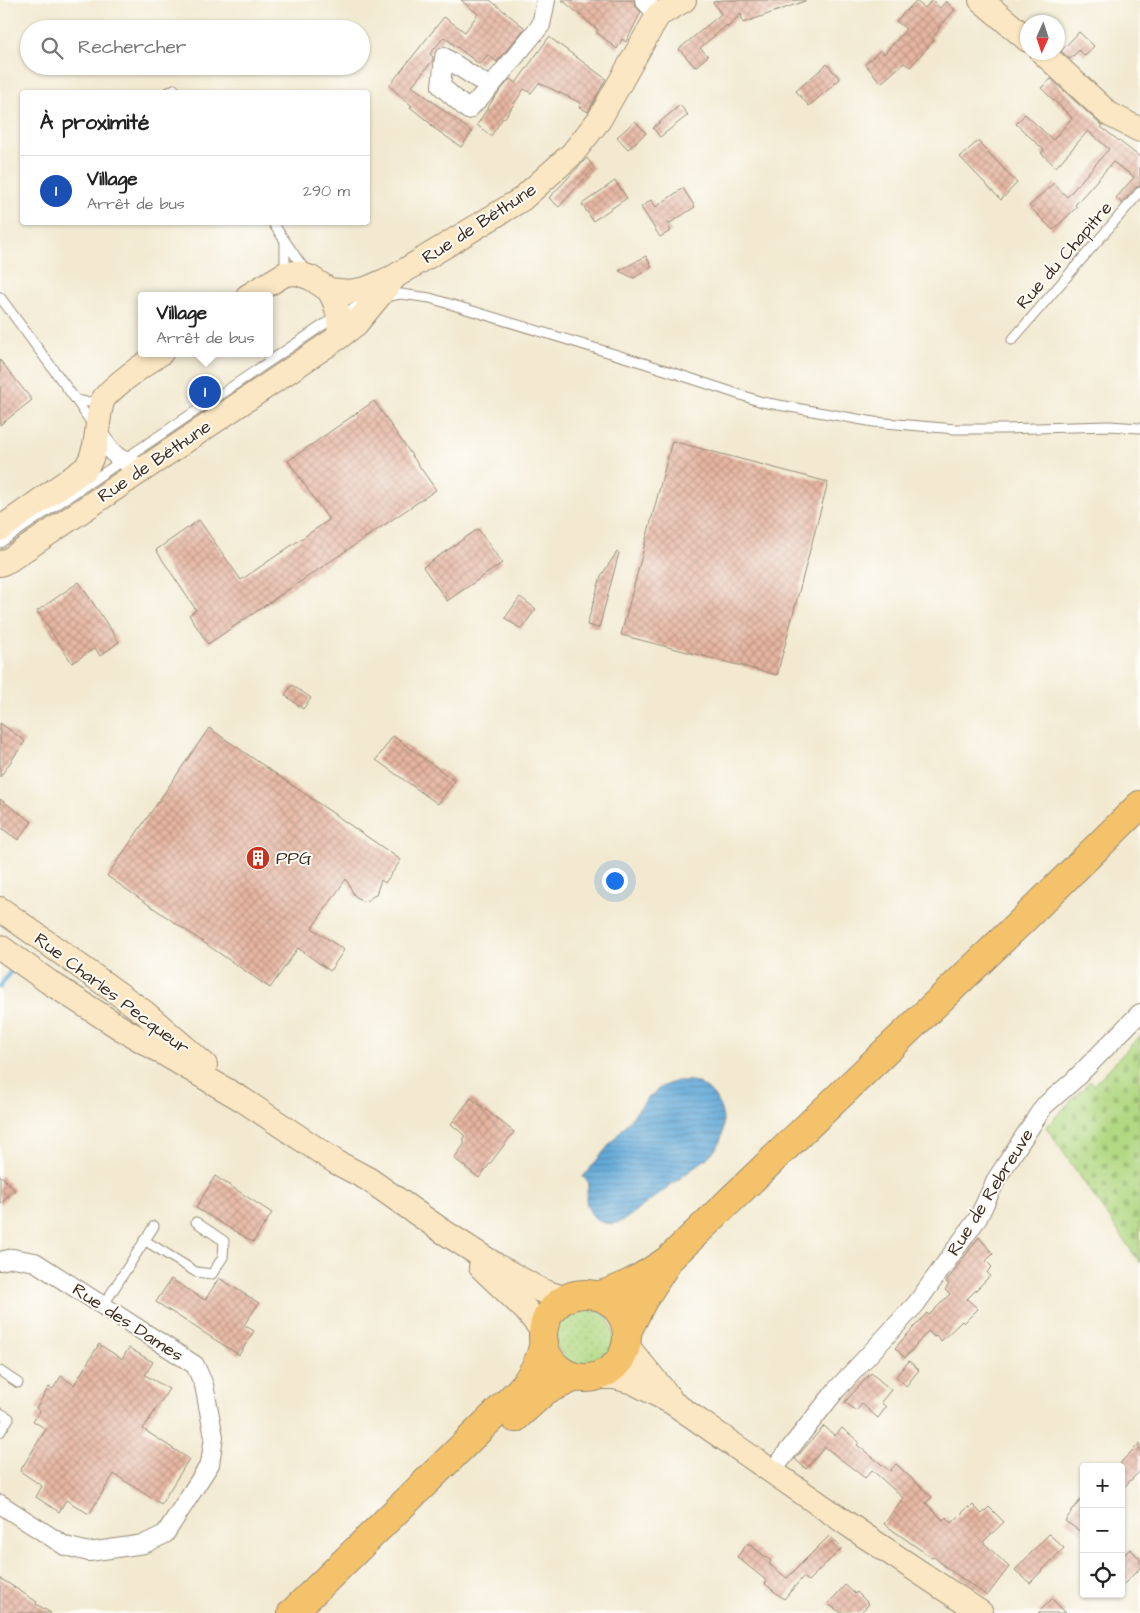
<!DOCTYPE html>
<html lang="fr">
<head>
<meta charset="utf-8">
<style>
  :root { --surface:#fff; --page:#f6f6f6; --text:#222; --muted:#767676; --line:#e0e0e0; --accent:#c8321e }
  body { margin:0; font-family:"Architects Daughter",sans-serif; background:var(--page); color:var(--text) }
  .controls { position:absolute; right:15px; bottom:15px; display:grid; overflow:hidden; border-radius:5px; box-shadow:0 1px 4px #0004 }
  .controls button { width:45px; height:45px; display:grid; place-items:center; padding:0; border:0; border-bottom:1px solid var(--line); background:var(--surface); color:var(--text); font:25px sans-serif }
  .compass { position:absolute; left:1020px; top:15px; width:45px; height:45px; border-radius:50%; background:var(--surface); box-shadow:0 1px 4px #0004; rotate:183deg }
  .you { position:absolute; left:614px; top:880px; width:18px; height:18px; margin:-12px; border:4px solid #fff; border-radius:50%; background:#1a73e8; box-shadow:0 0 0 8px #1a73e833 }
  .badge { display:grid; place-items:center; width:32px; height:32px; border-radius:50%; background:var(--accent); color:#fff; font-size:16px; font-weight:700 }
  .pin { position:absolute; translate:-50% -50%; border:2px solid #fff; box-shadow:0 1px 5px #0006 }
  .popup { position:absolute; left:138px; top:292px; width:135px; height:65px; box-sizing:border-box; display:grid; place-content:center; border-radius:5px; background:var(--surface); filter:drop-shadow(0 1px 4px #0005); font-size:16px; white-space:nowrap; color:var(--muted) }
  .popup b { font-size:19px; color:var(--text) }
  .popup::after { content:''; position:absolute; left:50%; top:100%; margin-left:-10px; border:10px solid transparent; border-top-color:var(--surface) }
  .list { margin:0; padding:0; list-style:none }
  h2 { display:flex; justify-content:space-between; align-items:center; height:65px; margin:0; padding:0 20px; font-size:21px }
  h2 small { font-size:16px; font-weight:400; color:var(--muted) }
  .list li { display:grid; grid-template-columns:32px 1fr auto; gap:15px; align-items:center; box-sizing:border-box; height:70px; padding:0 20px; border-top:1px solid var(--line) }
  .list b { display:block; font-size:19px; white-space:nowrap }
  .list p { margin:0; font-size:16px; white-space:nowrap; color:var(--muted) }
  .list em { font-size:16px; font-style:normal; color:var(--muted) }
  .icon { flex:none; width:28px; height:28px; fill:none; stroke:currentColor; stroke-width:2; stroke-linecap:round; stroke-linejoin:round }
  .map { position:relative; flex:none; width:1140px; height:1613px; overflow:hidden }
  .search { position:absolute; background:var(--surface); box-shadow:0 1px 4px #0004; left:20px; top:20px; width:350px; height:55px; display:flex; align-items:center; gap:12px; box-sizing:border-box; padding:0 18px; border-radius:28px; color:var(--muted); font-size:19px }
  .panel { position:absolute; background:var(--surface); box-shadow:0 1px 4px #0004; left:20px; top:90px; width:350px; height:135px; border-radius:5px }
  .map>svg:first-child { display:block }
  .grass { fill:url(#grass-dots); stroke:#768150 }
  .cemetery { fill:url(#cemetery-stones); stroke:#768150 }
  .water { fill:url(#water-rules); stroke:#4e697b }
  .lines { fill:none; stroke-linecap:round; stroke-linejoin:round }
  .stream { stroke:#61a8d8; stroke-width:4.5 }
  .building { fill:url(#building-cross-hatch) }
  .lane-casing { stroke:#968a77; stroke-width:11 }
  .street-casing { stroke:#968a77; stroke-width:20 }
  .secondary-casing { stroke:#968a77; stroke-width:26 }
  .primary-casing { stroke:#968a77; stroke-width:30 }
  .lane { stroke:#fff; stroke-width:9 }
  .street { stroke:#fff; stroke-width:18 }
  .secondary { stroke:#fbe7c3; stroke-width:24 }
  .primary { stroke:#f4c26a; stroke-width:28 }
  .labels { text-anchor:middle; stroke-width:4; stroke-linejoin:round; paint-order:stroke }
  .street-label { font-size:18px; fill:#3b2a1e; stroke:#fdfcf7 }
  .poi-label { font-size:18px; fill:#3b2a1e; stroke:#fdfcf7; text-anchor:start }
</style>
</head>
<body>
<div class="map">
<svg width="1140" height="1613" viewBox="0 0 1140 1613">
  <defs>
    <pattern id="grass-dots" width="8" height="8" patternUnits="userSpaceOnUse" patternTransform="scale(1.25)"><rect width="8" height="8" fill="#b1d882"/><path d="M2 2h.1M6 6h.1" fill="none" stroke="#99ba70" stroke-width="1.8" stroke-linecap="round"/></pattern>
    <pattern id="cemetery-stones" width="16" height="16" patternUnits="userSpaceOnUse" patternTransform="scale(1.25)"><rect width="16" height="16" fill="#b1d882"/><path d="M2 7V4a2 2 0 0 1 4 0v3zM10 15v-3a2 2 0 0 1 4 0v3z" fill="#99ba70"/></pattern>
    <pattern id="water-rules" width="6" height="5" patternUnits="userSpaceOnUse" patternTransform="scale(1.25)"><rect width="6" height="5" fill="#61a8d8"/><path d="M0 2.5h6" fill="none" stroke="#5189af"/></pattern>
    <pattern id="building-cross-hatch" width="8" height="8" patternUnits="userSpaceOnUse" patternTransform="scale(1.25)"><rect width="8" height="8" fill="#e7b6a2"/><path d="M0 0l8 8M0 8l8-8" fill="none" stroke="#bc9483"/></pattern>
  </defs>
  <rect width="100%" height="100%" fill="#fdfcf7"/>
  <filter id="ink" filterUnits="userSpaceOnUse"><feTurbulence type="fractalNoise" baseFrequency=".02" numOctaves="2"/><feDisplacementMap in="SourceGraphic" scale="10" xChannelSelector="R" yChannelSelector="G"/><feConvolveMatrix kernelMatrix="1 2 1 2 8 2 1 2 1" color-interpolation-filters="sRGB"/></filter>
  <filter id="wash" filterUnits="userSpaceOnUse"><feTurbulence type="fractalNoise" baseFrequency=".0096" numOctaves="4" result="noise"/><feDisplacementMap in="SourceGraphic" scale="20" xChannelSelector="R" yChannelSelector="G"/><feGaussianBlur stdDeviation="1.12" result="paint"/><feColorMatrix in="noise" values="0 0 0 0 0 0 0 0 0 0 0 0 0 0 0 0 0 1.4 0 .05"/><feComposite in="paint" operator="in"/></filter>
  <g filter="url(#wash)">
    <rect width="100%" height="100%" fill="#f2e9d0"/>
    <!-- grass -->
    <circle class="grass" cx="585" cy="1337" r="29"/>
    <!-- cemetery -->
    <path class="cemetery" d="M1140,1036V1263L1046,1127L1090,1081L1093,1085C1110,1069 1124,1052 1140,1036Z"/>
    <!-- water -->
    <path class="water" d="M676,1081C682,1081 691,1080 696,1082C721,1093 730,1123 718,1146C715,1151 710,1154 707,1158L624,1220C606,1230 588,1219 586,1199C586,1194 588,1188 589,1183L583,1177L647,1099L661,1087Z"/>
    <g class="lines">
      <!-- stream -->
      <polyline class="stream" points="0,987 10,972"/>
    </g>
    <g id="blocks">
      <!-- building -->
      <g class="building">
        <polygon points="461,0 490,0 525,28 497,62 488,55 479,64 444,37 430,54 433,57 433,60 412,86 472,132 461,147 431,126 432,125 410,107 412,106 389,86 444,17 465,32 478,14"/>
        <polygon points="562,0 634,0 636,7 641,12 626,42 622,39 617,49 596,32 598,30"/>
        <polygon points="722,0 805,0 805,1 743,23 741,14 728,27 727,25 700,48 708,56 695,67 679,49 721,14 713,2"/>
        <polygon points="932,0 940,8 946,1 955,10 938,29 939,30 932,38 934,40 910,67 904,63 881,83 865,64 881,50 884,54 906,29 896,21 916,1 925,8"/>
        <polygon points="1079,32 1094,46 1085,56 1079,50 1070,59 1061,51"/>
        <polygon points="549,37 606,79 588,112 579,107 581,103 539,83 531,93 524,89 504,119 503,118 491,136 477,125 494,98 510,79 516,83"/>
        <polygon points="827,64 840,79 809,106 796,91"/>
        <polygon points="1051,79 1102,126 1101,127 1140,157 1140,186 1135,188 1122,203 1116,198 1134,177 1113,162 1075,205 1077,207 1053,230 1029,206 1054,183 1067,197 1109,149 1088,131 1056,167 1041,153 1044,150 1016,124 1025,114 1053,140 1072,118 1041,88"/>
        <polygon points="680,105 688,115 660,137 653,128"/>
        <polygon points="635,121 646,133 628,149 617,137"/>
        <polygon points="978,141 1017,183 1001,200 960,157"/>
        <polygon points="587,158 594,168 559,207 549,198"/>
        <polygon points="615,181 627,198 593,221 582,204"/>
        <polygon points="683,188 695,207 667,225 671,231 660,237 641,207 651,200 656,207"/>
        <polygon points="646,256 652,267 634,278 619,271"/>
        <polygon points="0,360 32,400 0,425"/>
        <polygon points="374,401 436,490 208,644 189,615 196,610 156,550 199,520 241,580 311,532 329,520 288,461"/>
        <polygon points="672,441 828,482 777,675 621,635"/>
        <polygon points="478,529 502,563 447,601 423,567"/>
        <polygon points="617,552 619,553 599,628 587,625 601,576"/>
        <polygon points="79,582 119,642 100,656 95,648 72,663 37,611"/>
        <polygon points="520,597 536,609 521,629 505,618"/>
        <polygon points="292,685 311,698 303,709 285,695"/>
        <polygon points="0,723 25,741 0,777"/>
        <polygon points="209,728 401,860 385,883 381,880 376,894 368,900 362,901 354,895 346,879 312,928 344,950 330,971 298,948 270,988 107,876"/>
        <polygon points="393,736 455,781 438,804 376,760"/>
        <polygon points="0,799 32,822 18,840 0,827"/>
        <polygon points="471,1098 514,1132 479,1178 454,1158 464,1145 464,1135 451,1124"/>
        <polygon points="0,1175 15,1190 0,1204"/>
        <polygon points="215,1176 272,1213 253,1242 196,1208"/>
        <polygon points="979,1237 993,1254 986,1261 992,1267 987,1272 990,1276 967,1299 978,1309 964,1323 962,1321 941,1341 936,1335 934,1337 928,1331 905,1358 895,1348 927,1313 929,1315 950,1294 945,1290 949,1284 946,1282"/>
        <polygon points="219,1278 259,1303 244,1325 254,1331 239,1355 156,1302 171,1279 205,1300"/>
        <polygon points="99,1344 122,1359 129,1348 153,1362 145,1375 169,1389 143,1429 189,1459 161,1504 114,1474 89,1514 66,1500 59,1512 36,1497 42,1486 20,1471 46,1429 33,1421 40,1411 36,1408 49,1387 53,1389 61,1376 74,1385"/>
        <polygon points="909,1361 919,1370 906,1386 896,1376"/>
        <polygon points="871,1373 891,1390 881,1402 886,1407 878,1418 862,1404 856,1411 845,1402"/>
        <polygon points="824,1426 835,1436 842,1428 859,1442 857,1445 890,1471 896,1464 932,1497 926,1503 943,1520 946,1517 952,1523 968,1507 970,1508 973,1505 982,1514 989,1507 1004,1522 983,1542 1009,1567 987,1596 947,1568 934,1557 932,1558 884,1524 903,1498 872,1470 865,1478 825,1447 806,1469 795,1459"/>
        <polygon points="1140,1443 1140,1471 1121,1490 1121,1462"/>
        <polygon points="1084,1495 1084,1534 1065,1521"/>
        <polygon points="1049,1534 1064,1548 1030,1583 1015,1570"/>
        <polygon points="829,1536 842,1548 808,1581 803,1577 784,1599 765,1584 767,1581 737,1557 748,1543 771,1561 769,1564 787,1578"/>
        <polygon points="1130,1549 1140,1559 1140,1568 1121,1587 1121,1558"/>
        <polygon points="0,1578 37,1602 36,1604 51,1613 0,1613"/>
        <polygon points="845,1585 855,1594 857,1592 869,1604 860,1613 841,1613 828,1604"/>
        <polygon points="1052,1599 1066,1613 1038,1613"/>
      </g>
    </g>
  </g>
  <g filter="url(#ink)">
    <use href="#blocks" fill-opacity="0" stroke="#968a77" stroke-width="1"/>
    <g class="lines">
      <!-- lane casing -->
      <g class="lane-casing">
        <g id="lane">
          <polyline points="169,92 174,89 176,92"/>
          <polyline points="272,222 305,270"/>
          <polyline points="285,274 285,242"/>
          <polyline points="0,297 76,400 92,424"/>
          <polyline points="384,297 401,294 430,298 647,364 762,402 874,422 955,429 1004,429 1109,426 1140,428"/>
          <polyline points="1012,340 1140,192"/>
          <polyline points="76,400 86,402 102,400"/>
          <polyline points="0,543 338,315 365,303"/>
          <polyline points="144,1240 196,1272 212,1274 223,1257 224,1241 196,1222"/>
          <polyline points="103,1306 154,1226"/>
          <polyline points="0,1371 18,1383"/>
          <polyline points="0,1413 9,1418 0,1432"/>
        </g>
      </g>
      <!-- street casing -->
      <g class="street-casing">
        <g id="street">
          <polyline points="644,0 658,15"/>
          <polyline points="490,87 444,57 441,86 468,110 490,87 541,25 546,0"/>
          <path d="M98,433C111,453 120,464 145,467"/>
          <polyline points="0,1261 13,1258 35,1262 195,1365 204,1385 214,1437 210,1464 165,1534 144,1544 89,1552 65,1546 0,1504"/>
          <polyline points="772,1471 837,1389 916,1304 978,1218 997,1178 1044,1106 1073,1081 1140,1013"/>
        </g>
      </g>
      <!-- secondary casing -->
      <g class="secondary-casing">
        <g id="secondary">
          <polyline points="981,0 1028,40"/>
          <polyline points="1042,52 1109,114 1140,130"/>
          <path d="M329,290C338,305 341,320 339,337"/>
          <polyline points="248,296 285,274 297,273 311,278 329,290 349,292 366,289 394,277 522,199 572,154 599,120 658,15 684,0"/>
          <path d="M0,529L86,468C100,446 95,425 102,402C106,390 149,361 161,353"/>
          <polyline points="0,564 9,560 339,337 356,324 393,279"/>
          <polyline points="0,909 144,1012 205,1065"/>
          <polyline points="0,947 49,982 119,1027 243,1100 336,1162 368,1179 441,1230 497,1266 540,1290 566,1299"/>
          <polyline points="481,1267 526,1310 543,1331"/>
          <polyline points="626,1345 669,1397"/>
          <polyline points="594,1377 614,1377 633,1382 673,1403 865,1536 981,1613"/>
        </g>
      </g>
      <!-- primary casing -->
      <g class="primary-casing">
        <g id="primary">
          <circle cx="585" cy="1336" r="42"/>
          <path d="M596,1296C622,1290 646,1275 668,1260L1021,922L1140,805"/>
          <polyline points="627,1332 642,1302 665,1266"/>
          <polyline points="515,1418 546,1390 576,1377"/>
          <path d="M292,1613L520,1390C532,1376 540,1362 544,1343"/>
        </g>
      </g>
      <!-- lane -->
      <use href="#lane" class="lane"/>
      <!-- street -->
      <use href="#street" class="street"/>
      <!-- secondary -->
      <use href="#secondary" class="secondary"/>
      <!-- primary -->
      <use href="#primary" class="primary"/>
    </g>
  </g>
  <!-- icons -->
  <defs>
    <g id="building-disc" transform="scale(1.25)"><circle r="9.5" fill="#c8321e" stroke="#fdfcf7"/><path d="M-4-6H4V6H1V3H-1V6H-4ZM-2.5-4.3h1.7v1.8h-1.7ZM.8-4.3h1.7v1.8H.8ZM-2.5-1h1.7V.8h-1.7ZM.8-1h1.7V.8H.8Z" fill="#fff"/></g>
  </defs>
  <g fill-rule="evenodd">
    <use href="#building-disc" x="258" y="858"/>
  </g>
  <g class="labels">
    <!-- street labels -->
    <g class="street-label">
      <text transform="translate(479 223) rotate(-33)" y="6">Rue de Béthune</text>
      <text transform="translate(1064 255) rotate(-49)" y="6">Rue du Chapitre</text>
      <text transform="translate(154 461) rotate(-34)" y="6">Rue de Béthune</text>
      <text transform="translate(112 993) rotate(37)" y="6">Rue Charles Pecqueur</text>
      <text transform="translate(990 1192) rotate(-58)" y="6">Rue de Rebreuve</text>
      <text transform="translate(128 1322) rotate(33)" y="6">Rue des Dames</text>
    </g>
    <!-- poi labels -->
    <g class="poi-label">
      <text x="276" y="864">PPG</text>
    </g>
  </g>
</svg>
<div class="controls">
<button>+</button>
<button>−</button>
<button><svg class="icon" aria-label="locate" viewBox="0 0 24 24"><circle cx="12" cy="12" r="6"/><path d="M12 2v4M12 18v4M2 12h4M18 12h4"/></svg></button>
</div>
<svg class="compass" viewBox="-18 -18 36 36"><path d="M0-13l5 13h-10z" fill="#e53935"/><path d="M0 13l5-13h-10z" fill="#767676"/></svg>
<div class="you"></div>
<div class="pin badge" style="left:205px;top:392px;background:#1a4fb4">1</div>
<div class="popup"><b>Village</b>Arrêt de bus</div>
<div class="search"><svg class="icon" aria-label="search" viewBox="0 0 24 24"><circle cx="10" cy="10" r="6"/><path d="M15 15l6 6"/></svg>Rechercher</div>
<section class="panel">
<h2>À proximité<small></small></h2>
<ul class="list">
<li><span class="badge" style="background:#1a4fb4">1</span><div><b>Village</b><p>Arrêt de bus</p></div><em>290 m</em></li>
</ul>
</section>
</div>
</body>
</html>
